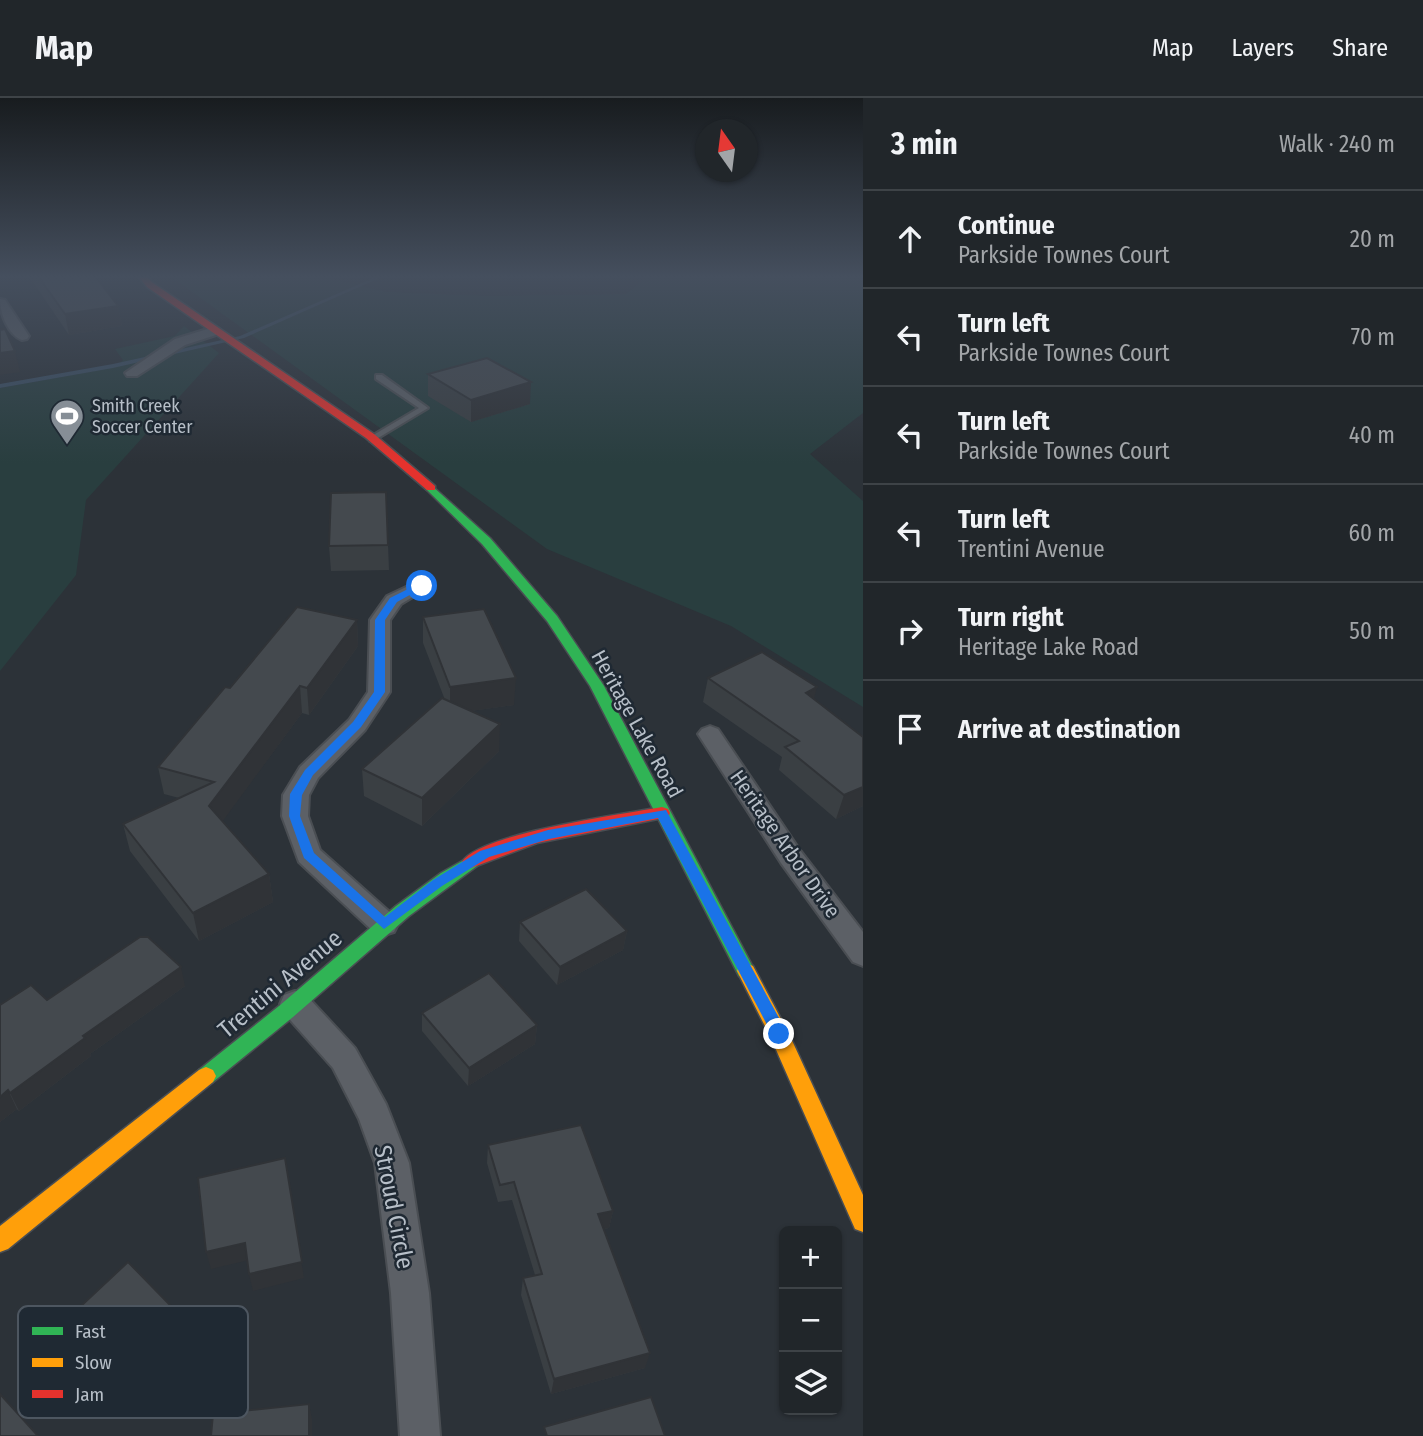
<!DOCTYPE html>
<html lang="en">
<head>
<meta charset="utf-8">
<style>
  :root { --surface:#21262a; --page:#292e32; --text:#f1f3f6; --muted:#a2a5a8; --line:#3e4347 }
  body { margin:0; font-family:"Fira Sans Condensed",sans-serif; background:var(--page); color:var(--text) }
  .controls { position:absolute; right:21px; bottom:21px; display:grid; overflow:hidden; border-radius:10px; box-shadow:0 2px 5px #0004 }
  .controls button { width:63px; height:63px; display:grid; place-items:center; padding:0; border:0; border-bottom:2px solid var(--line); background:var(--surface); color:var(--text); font:35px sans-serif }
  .compass { position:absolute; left:695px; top:21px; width:63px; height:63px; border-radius:50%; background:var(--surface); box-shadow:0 2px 5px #0004; rotate:346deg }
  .stop { position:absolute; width:21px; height:21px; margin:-16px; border:5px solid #1a73e8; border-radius:50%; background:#fff }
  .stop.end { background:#1a73e8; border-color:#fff; box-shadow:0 2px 7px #0008 }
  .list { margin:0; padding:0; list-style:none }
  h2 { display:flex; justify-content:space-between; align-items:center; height:91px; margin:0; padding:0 28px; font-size:30px }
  h2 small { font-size:23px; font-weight:400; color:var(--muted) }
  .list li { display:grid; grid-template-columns:46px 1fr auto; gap:21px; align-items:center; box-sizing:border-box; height:98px; padding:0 28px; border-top:2px solid var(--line) }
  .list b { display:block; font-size:26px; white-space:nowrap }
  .list p { margin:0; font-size:23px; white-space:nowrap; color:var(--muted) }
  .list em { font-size:23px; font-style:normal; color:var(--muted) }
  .icon { flex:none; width:38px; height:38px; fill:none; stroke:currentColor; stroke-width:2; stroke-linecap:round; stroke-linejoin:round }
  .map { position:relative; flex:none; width:863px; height:1338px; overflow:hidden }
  header { display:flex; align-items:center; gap:42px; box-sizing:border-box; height:98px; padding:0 35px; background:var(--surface); border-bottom:2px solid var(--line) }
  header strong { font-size:33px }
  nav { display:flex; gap:38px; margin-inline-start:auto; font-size:24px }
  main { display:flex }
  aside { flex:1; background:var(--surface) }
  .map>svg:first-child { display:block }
  .green { fill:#293e3f }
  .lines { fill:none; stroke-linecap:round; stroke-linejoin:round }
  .stream { fill:#3b4e61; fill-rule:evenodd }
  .lane-casing { stroke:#4a4e53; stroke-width:4 }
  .street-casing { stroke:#4a4e53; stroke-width:4 }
  .fast-casing { stroke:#4a4e53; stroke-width:3 }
  .slow-casing { stroke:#4a4e53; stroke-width:3 }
  .jam-casing { stroke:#4a4e53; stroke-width:3 }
  .lane { fill:#5c6066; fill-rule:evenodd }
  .street { fill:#5c6066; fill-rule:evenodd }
  .fast { fill:#30b455; fill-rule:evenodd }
  .slow { fill:#ff9f0a; fill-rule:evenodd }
  .jam { fill:#e5322d; fill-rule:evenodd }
  .wall { fill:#3a3f43 }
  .shaded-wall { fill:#303337 }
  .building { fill:#44494e; stroke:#303337; stroke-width:2 }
  .route { fill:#1a73e8 }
  .labels { text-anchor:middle; stroke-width:5; stroke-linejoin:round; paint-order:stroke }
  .far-poi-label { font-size:18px; fill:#b7bfc8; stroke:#1f2933; text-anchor:start }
  .street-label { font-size:21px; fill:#b7bfc8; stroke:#1f2933 }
  .near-street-label { font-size:24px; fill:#b7bfc8; stroke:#1f2933 }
  .key { fill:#1f2933; stroke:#4d5660; stroke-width:2 }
  .key-label { font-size:19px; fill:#b7bfc8 }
</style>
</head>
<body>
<header>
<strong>Map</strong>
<nav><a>Map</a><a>Layers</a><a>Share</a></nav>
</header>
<main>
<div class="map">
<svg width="863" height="1338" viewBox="0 0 863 1338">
  <rect width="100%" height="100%" fill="#2c3238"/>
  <!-- green -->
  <g class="green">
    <polygon points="170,178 320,178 387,194 488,198 626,196 648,178 863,178 863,315 810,356 863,403 863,609 731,528 547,451"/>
    <polygon points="184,228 219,255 86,402 76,477 0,573 0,290 116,269 123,262 115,251 175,238"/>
  </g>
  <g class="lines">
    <!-- stream -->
    <polygon class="stream" points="378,178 384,178 244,240 113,270 0,290 0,286 113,266 240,238"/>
    <!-- lane casing -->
    <g class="lane-casing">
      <polygon id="lane" points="376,277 382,277 428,310 373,343 370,343 370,339 419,310 376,281"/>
    </g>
    <!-- street casing -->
    <g class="street-casing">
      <g id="street">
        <path d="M0,201L5,202L29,238L27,241L22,242C8,237 0,216 0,201Z"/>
        <polygon points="214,229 221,233 219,236 185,247 137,278 127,278 125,275 175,241"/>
        <polygon points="421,482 428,484 431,488 401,506 390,522 390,594 365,632 318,680 309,697 308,718 320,752 394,818 398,826 394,834 384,837 374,834 299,764 282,718 283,697 300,669 349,622 368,594 370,522 387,498"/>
        <polygon points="710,628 718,631 799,751 863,834 863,868 853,864 781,765 698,636 702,631"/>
        <polygon points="295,893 306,897 355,950 386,1006 409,1065 429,1195 440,1338 400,1338 391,1195 375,1065 359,1021 333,970 284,915 280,906 284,897"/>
      </g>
    </g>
    <!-- fast casing -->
    <g class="fast-casing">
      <g id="fast">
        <polygon points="431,387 490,440 557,518 604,588 755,873 753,878 746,881 739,878 590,588 547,523 482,446 427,392 425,390"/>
        <polygon points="471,758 477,760 480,764 477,768 409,818 293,919 213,984 206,987 199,984 196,978 199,972 279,908 396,808 441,775"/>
      </g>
    </g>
    <!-- slow casing -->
    <g class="slow-casing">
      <g id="slow">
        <polygon points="746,865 753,868 789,936 863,1097 863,1134 855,1131 770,938 737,873 739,868"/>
        <polygon points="206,969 213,972 216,978 213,984 8,1151 0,1154 0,1128 199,972"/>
      </g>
    </g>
    <!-- jam casing -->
    <g class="jam-casing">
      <g id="jam">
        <polygon points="138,178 146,178 153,185 374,336 435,388 435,392 427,392 366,340 147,189"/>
        <path d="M662,709L668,711L670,715L668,719L537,745L471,770L465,768L462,764C480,735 625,716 662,709Z"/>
      </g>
    </g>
    <!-- lane -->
    <use href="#lane" class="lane"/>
    <!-- street -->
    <use href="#street" class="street"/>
    <!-- fast -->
    <use href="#fast" class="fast"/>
    <!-- slow -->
    <use href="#slow" class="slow"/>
    <!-- jam -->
    <use href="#jam" class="jam"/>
  </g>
  <!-- wall -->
  <g class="wall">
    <polygon points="29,178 95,178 118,208 122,228 69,237"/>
    <polygon points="428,276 530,306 471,324 428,298"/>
    <polygon points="386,394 389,472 331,473 329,448"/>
    <polygon points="423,519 514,607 470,613 499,653 422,728 364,698 362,671 445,602 423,545"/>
    <polygon points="357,522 358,548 309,617 302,615 222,723 269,776 273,804 199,843 130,753 123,726 179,700 164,696 158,669 230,590"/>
    <polygon points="708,580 814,601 863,708 836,721 779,672 782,659 703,604"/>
    <polygon points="520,824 627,833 623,852 557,887 519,843"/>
    <polygon points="185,888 90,956 91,958 19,1013 17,1011 0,1024 0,907"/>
    <polygon points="422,915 537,927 535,946 468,988 422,933"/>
    <polygon points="488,1047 613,1113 609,1130 604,1131 645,1270 551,1296 521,1197 523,1180 535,1177 512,1102 498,1104 487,1065"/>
    <polygon points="176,1224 84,1315 43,1267 34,1252"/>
  </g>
  <!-- shaded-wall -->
  <g class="shaded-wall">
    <polygon points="118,208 122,228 69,237 65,216"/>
    <polygon points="15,253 20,274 0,277 0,255"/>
    <polygon points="531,284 530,306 471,324 471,302"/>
    <polygon points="357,522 358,548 309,617 307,590"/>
    <polygon points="516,580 514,607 450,616 450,589"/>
    <polygon points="300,588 302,615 214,735 209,708"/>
    <polygon points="817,589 811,612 806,595"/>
    <polygon points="500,626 499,653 422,728 422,700"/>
    <polygon points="863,689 863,708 836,721 844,697"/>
    <polygon points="269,776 273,804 199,843 193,815"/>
    <polygon points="627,833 623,852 557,887 560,869"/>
    <polygon points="181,869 185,888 90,956 91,958 19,1013 10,995 83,938"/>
    <polygon points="537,927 535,946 468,988 469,970"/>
    <polygon points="8,992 17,1011 0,1024 0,999"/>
    <polygon points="285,1060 304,1180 253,1193 249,1176"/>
    <polygon points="613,1113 609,1130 595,1133 598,1116"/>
    <polygon points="245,1145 249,1162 211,1171 206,1154"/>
    <polygon points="170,1207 176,1224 84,1315 75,1300"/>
    <polygon points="650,1255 645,1270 551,1296 554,1281"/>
    <polygon points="309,1306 312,1321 312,1338 309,1338"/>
  </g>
  <!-- building -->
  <g class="building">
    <polygon points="38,178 95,178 118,208 65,216"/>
    <polygon points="5,231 15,253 0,255 0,232"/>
    <polygon points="487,260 531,284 471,302 428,276"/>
    <polygon points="386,394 388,447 329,448 331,395"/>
    <polygon points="297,509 357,522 307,590 300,588 209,708 269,776 193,815 123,726 214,684 158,669 225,589 230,590"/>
    <polygon points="484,511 516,580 450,589 423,519"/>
    <polygon points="762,554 817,589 806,595 863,639 863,689 844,697 785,649 799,643 708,580"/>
    <polygon points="442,600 500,626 422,700 362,671"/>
    <polygon points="586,791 627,833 560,869 520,824"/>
    <polygon points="140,839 148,839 181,869 83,938 85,940 10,995 8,992 0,999 0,907 31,887 47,902"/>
    <polygon points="489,875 537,927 469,970 422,915"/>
    <polygon points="581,1027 613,1113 598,1116 650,1255 554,1281 523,1180 542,1176 514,1084 500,1087 488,1047"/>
    <polygon points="285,1060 302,1164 249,1176 245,1145 206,1154 198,1080"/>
    <polygon points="128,1164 170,1207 75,1300 34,1252"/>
    <polygon points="0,1296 38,1338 0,1338"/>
    <polygon points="651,1299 665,1338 547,1338 544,1329"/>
    <polygon points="309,1306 309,1338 211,1338 213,1316"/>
  </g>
  <!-- sky -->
  <linearGradient id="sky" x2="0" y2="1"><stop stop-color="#181c1f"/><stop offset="0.49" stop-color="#454f5e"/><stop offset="1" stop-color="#454f5e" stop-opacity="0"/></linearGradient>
  <rect width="863" height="365" fill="url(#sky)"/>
  <!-- route -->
  <polygon class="route" points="418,486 426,488 397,504 385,522 385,594 361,629 313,677 302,697 300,718 314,755 385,819 433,782 480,753 548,732 666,712 785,931 787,936 785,940 774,940 658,720 549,741 489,759 442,788 384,831 304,760 289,718 290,696 305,672 353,624 374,594 375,522 390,500"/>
  <!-- icons -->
  <defs>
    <g id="stadium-pin" transform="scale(1.75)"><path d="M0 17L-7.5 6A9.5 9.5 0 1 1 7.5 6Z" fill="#868e96" stroke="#1f2933"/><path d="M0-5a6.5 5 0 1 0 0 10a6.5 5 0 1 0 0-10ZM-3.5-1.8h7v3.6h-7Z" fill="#fff"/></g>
  </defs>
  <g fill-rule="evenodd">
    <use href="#stadium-pin" x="67" y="318"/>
  </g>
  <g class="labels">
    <!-- far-poi labels -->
    <g class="far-poi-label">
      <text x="92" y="314">Smith Creek<tspan x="92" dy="21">Soccer Center</tspan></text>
    </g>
    <!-- street labels -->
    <g class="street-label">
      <text transform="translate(637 626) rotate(61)" y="7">Heritage Lake Road</text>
      <text transform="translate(785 746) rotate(55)" y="7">Heritage Arbor Drive</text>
    </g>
    <!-- near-street labels -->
    <g class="near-street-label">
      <text transform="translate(280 886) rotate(-40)" y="8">Trentini Avenue</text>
      <text transform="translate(394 1109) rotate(79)" y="8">Stroud Circle</text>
    </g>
  </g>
  <!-- legend -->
  <rect x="18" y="1208" width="230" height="112" rx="10" class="key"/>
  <rect x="32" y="1229" width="31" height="8" fill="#30b455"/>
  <rect x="32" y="1260" width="31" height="9" fill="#ff9f0a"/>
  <rect x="32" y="1292" width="31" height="8" fill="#e5322d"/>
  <g class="key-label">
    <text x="75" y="1240">Fast</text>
    <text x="75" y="1271">Slow</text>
    <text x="75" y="1303">Jam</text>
  </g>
</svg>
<div class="controls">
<button>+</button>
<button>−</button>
<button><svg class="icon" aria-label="layers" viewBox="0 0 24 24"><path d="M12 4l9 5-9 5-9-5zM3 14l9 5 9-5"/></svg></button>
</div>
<svg class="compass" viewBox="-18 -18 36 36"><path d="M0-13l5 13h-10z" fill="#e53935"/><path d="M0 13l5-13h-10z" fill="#a2a5a8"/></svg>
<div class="stop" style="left:422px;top:488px"></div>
<div class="stop end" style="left:779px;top:936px"></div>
</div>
<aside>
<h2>3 min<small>Walk · 240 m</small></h2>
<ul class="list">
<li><svg class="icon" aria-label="ahead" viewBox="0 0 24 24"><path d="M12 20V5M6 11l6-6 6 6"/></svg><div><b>Continue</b><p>Parkside Townes Court</p></div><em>20 m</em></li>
<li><svg class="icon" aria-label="left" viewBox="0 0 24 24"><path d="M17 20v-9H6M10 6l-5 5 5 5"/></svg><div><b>Turn left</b><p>Parkside Townes Court</p></div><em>70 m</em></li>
<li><svg class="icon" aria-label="left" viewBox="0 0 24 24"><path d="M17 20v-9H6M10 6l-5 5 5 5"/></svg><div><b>Turn left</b><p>Parkside Townes Court</p></div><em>40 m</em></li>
<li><svg class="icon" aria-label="left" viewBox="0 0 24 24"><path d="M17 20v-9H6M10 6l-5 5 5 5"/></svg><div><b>Turn left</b><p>Trentini Avenue</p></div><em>60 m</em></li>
<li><svg class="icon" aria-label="right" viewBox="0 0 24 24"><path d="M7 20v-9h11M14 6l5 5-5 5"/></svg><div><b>Turn right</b><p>Heritage Lake Road</p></div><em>50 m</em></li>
<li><svg class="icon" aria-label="arrive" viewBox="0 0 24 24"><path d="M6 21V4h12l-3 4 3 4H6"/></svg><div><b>Arrive at destination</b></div></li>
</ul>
</aside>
</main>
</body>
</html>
